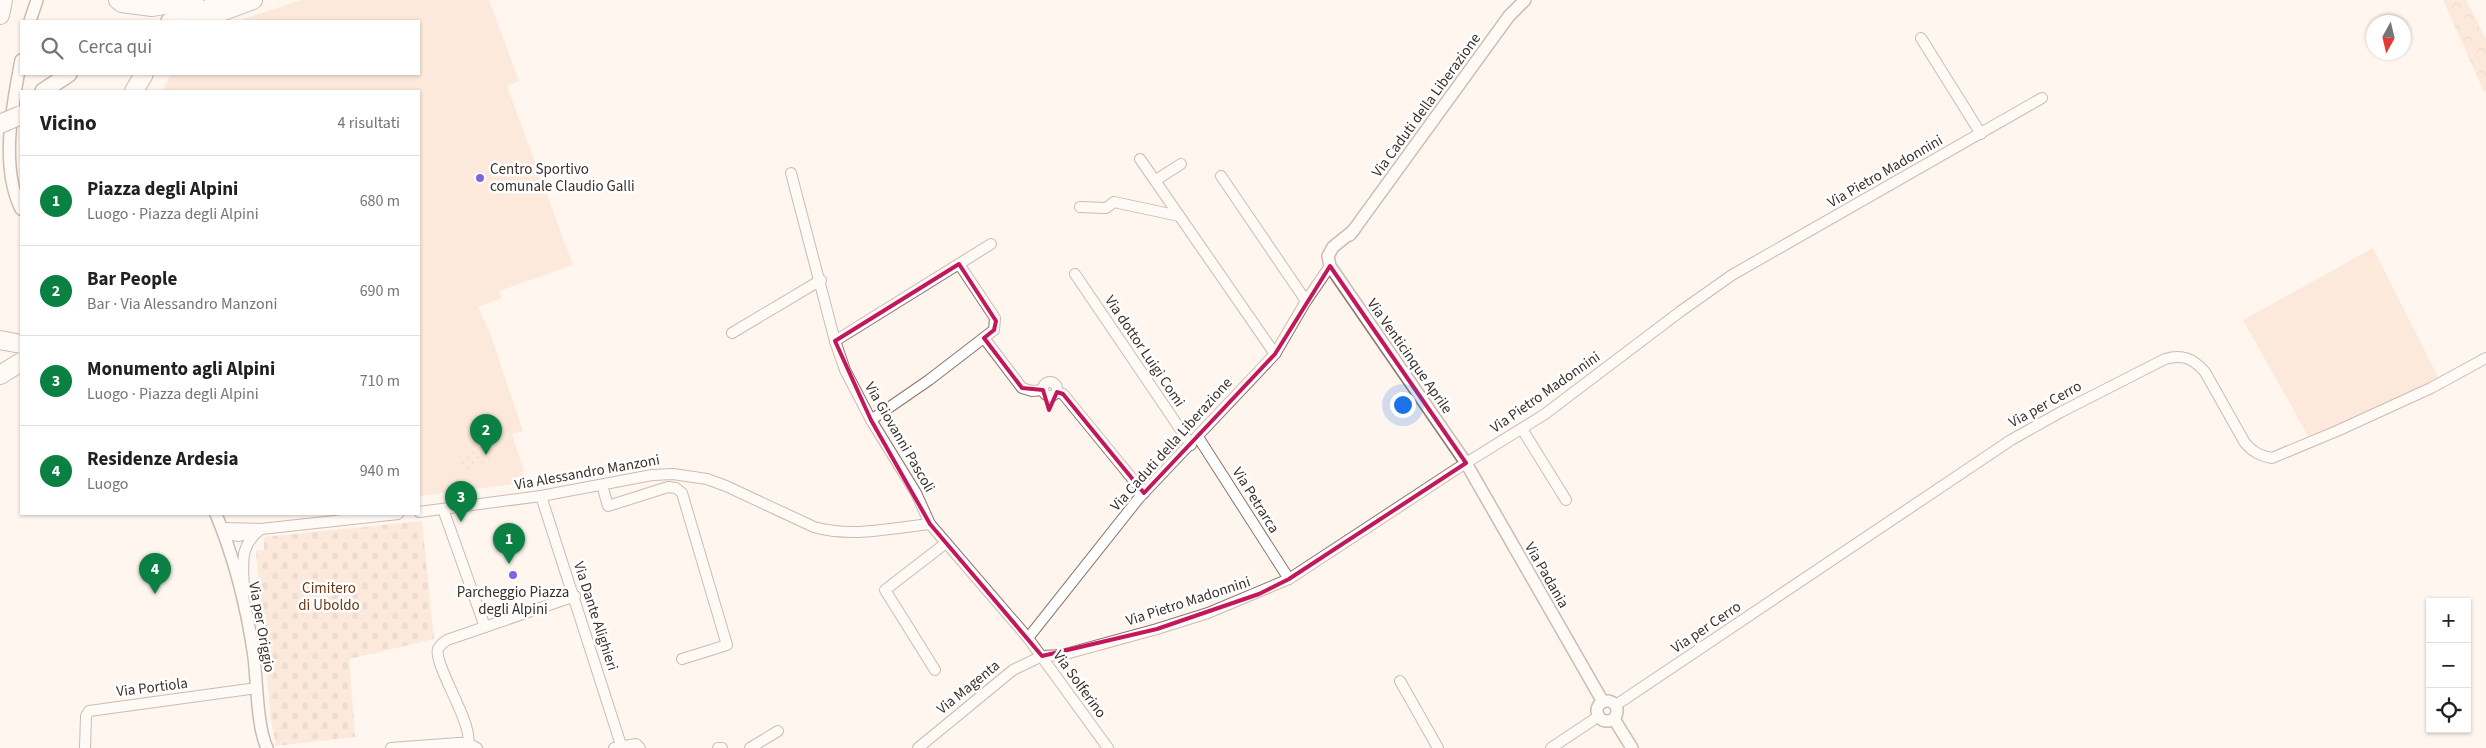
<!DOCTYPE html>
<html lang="it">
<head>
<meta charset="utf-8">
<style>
  :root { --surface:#fff; --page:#f2f2f2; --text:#202124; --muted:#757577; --line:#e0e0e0; --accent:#0b8043 }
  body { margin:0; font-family:"Source Sans 3",sans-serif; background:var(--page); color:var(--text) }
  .controls { position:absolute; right:15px; bottom:15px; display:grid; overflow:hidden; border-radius:0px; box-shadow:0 1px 4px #0004 }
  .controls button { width:45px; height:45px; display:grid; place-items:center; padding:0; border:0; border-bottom:1px solid var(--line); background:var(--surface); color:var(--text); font:25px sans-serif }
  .compass { position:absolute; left:2366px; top:15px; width:45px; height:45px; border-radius:50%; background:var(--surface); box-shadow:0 1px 4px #0004; rotate:188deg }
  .you { position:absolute; left:1402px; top:404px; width:18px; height:18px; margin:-12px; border:4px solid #fff; border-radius:50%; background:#1a73e8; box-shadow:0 0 0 8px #1a73e833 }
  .badge { display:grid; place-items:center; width:32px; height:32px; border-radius:50%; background:var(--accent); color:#fff; font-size:16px; font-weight:700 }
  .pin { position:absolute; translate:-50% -41px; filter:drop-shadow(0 1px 2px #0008) }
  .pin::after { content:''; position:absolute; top:26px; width:18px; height:15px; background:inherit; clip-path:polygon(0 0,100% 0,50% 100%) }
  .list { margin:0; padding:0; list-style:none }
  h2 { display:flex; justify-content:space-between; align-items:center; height:65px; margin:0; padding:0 20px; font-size:21px }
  h2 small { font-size:16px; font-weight:400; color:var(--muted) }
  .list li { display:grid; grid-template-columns:32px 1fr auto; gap:15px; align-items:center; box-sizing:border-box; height:90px; padding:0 20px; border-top:1px solid var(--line) }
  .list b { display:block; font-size:19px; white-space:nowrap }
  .list p { margin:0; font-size:16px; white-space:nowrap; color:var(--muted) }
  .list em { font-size:16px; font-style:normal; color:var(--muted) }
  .icon { flex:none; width:28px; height:28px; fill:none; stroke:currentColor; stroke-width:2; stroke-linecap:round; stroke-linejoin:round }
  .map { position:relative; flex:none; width:2486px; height:748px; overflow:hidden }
  .search { position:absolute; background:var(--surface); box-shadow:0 1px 4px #0004; left:20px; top:20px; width:400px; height:55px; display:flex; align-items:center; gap:12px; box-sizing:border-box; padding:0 18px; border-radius:0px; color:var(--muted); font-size:19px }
  .panel { position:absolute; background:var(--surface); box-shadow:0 1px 4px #0004; left:20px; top:90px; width:400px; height:425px; border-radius:0px }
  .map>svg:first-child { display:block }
  .grass { fill:#f9d9c6 }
  .forest { fill:url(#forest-crowns) }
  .cemetery { fill:url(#cemetery-stones) }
  .park { fill:url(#park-dots) }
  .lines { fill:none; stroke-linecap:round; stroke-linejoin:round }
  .minor-casing { stroke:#8d7669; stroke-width:12 }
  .tertiary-casing { stroke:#8d7669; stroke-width:14 }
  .primary-casing { stroke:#8d7669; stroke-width:18 }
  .motorway-casing { stroke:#8d7669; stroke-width:20 }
  .minor { stroke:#fff; stroke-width:10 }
  .tertiary { stroke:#fff; stroke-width:11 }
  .primary { stroke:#fff; stroke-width:15 }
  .motorway { stroke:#fff; stroke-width:18 }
  .motorway-bridge-casing { stroke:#8d7669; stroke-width:20; stroke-linecap:butt }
  .motorway-bridge { stroke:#fff; stroke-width:18 }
  .marked { fill:none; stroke:#c2185b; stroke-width:4; stroke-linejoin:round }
  .poi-dot { fill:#7d64e0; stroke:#fff; stroke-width:2 }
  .labels { text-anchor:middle; stroke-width:5; stroke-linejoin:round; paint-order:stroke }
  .street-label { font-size:15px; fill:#3a302b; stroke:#fff }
  .poi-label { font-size:15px; fill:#3a302b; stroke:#fff; text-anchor:start }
  .park-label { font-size:15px; fill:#6c3813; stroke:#fff }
</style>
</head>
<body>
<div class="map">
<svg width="2486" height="748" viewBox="0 0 2486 748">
  <defs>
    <pattern id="forest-crowns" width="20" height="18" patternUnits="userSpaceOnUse" patternTransform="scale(1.25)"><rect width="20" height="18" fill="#f9d9c6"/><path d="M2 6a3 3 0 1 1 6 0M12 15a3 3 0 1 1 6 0" fill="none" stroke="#d6bbaa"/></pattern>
    <pattern id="cemetery-stones" width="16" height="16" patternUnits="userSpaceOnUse" patternTransform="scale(1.25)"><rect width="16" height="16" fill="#f9d9c6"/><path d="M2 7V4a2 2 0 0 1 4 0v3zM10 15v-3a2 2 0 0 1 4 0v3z" fill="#d6bbaa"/></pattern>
    <pattern id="park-dots" width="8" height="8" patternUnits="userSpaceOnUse" patternTransform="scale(1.25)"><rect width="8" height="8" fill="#f9d9c6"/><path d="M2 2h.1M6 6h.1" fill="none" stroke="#d6bbaa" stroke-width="1.8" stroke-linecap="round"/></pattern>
  </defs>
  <rect width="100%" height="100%" fill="#fff5ef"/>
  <!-- grass -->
  <g class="grass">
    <polygon points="301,0 489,0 519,81 507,86 573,265 499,291 502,298 478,307 490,333 523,431 512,434 524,471 519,481 514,484 419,496 419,91 163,91 171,74 419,74 419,21 237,21"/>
    <polygon points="2373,248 2439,379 2312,437 2308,436 2243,320"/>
  </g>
  <!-- forest -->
  <polygon class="forest" points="2443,0 2466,0 2486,39 2486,91 2484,92"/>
  <!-- cemetery -->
  <polygon class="cemetery" points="422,521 434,639 349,659 355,737 276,746 271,720 256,551 264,550 264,537"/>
  <!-- park -->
  <polygon class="park" points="479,448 484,464 462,471 457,455"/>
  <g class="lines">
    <!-- minor casing -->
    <g class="minor-casing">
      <g id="minor">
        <polyline points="1921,38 1981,134"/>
        <polyline points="1140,159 1275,354"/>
        <polyline points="791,173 835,341 845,370 871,420 916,493 930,524 1028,638 1108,748"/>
        <polyline points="1221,176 1306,301"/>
        <polyline points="1156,180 1181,164"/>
        <polyline points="1080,207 1106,208 1114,202 1179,216"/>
        <polyline points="1075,274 1191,445"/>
        <polyline points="732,333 821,280"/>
        <polyline points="984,338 1022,388 1032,391 1043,390"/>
        <polyline points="835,341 991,244"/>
        <circle cx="1050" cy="389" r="7"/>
        <polyline points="1057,392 1063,394 1144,493"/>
        <polyline points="871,420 929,380 994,330 995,318 959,264"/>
        <polyline points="1522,429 1566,500"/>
        <polyline points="1198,437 1289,579"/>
        <polyline points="602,485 608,506 668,487 676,488 682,493 727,645 682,659"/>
        <polyline points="541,496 621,745"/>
        <polyline points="443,509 485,627"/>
        <path d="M419,512L541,496L652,475L673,474L707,479L726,486L814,527C852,538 891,528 930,524"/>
        <polyline points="222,528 261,529 398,514"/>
        <polyline points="224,534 239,536 255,531"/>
        <path d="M244,594C244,566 237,547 261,529"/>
        <polyline points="1028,638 1139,498 1275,354 1306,301 1330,266"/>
        <polyline points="935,670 885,590 946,543"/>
        <polyline points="1400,681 1438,748"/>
        <path d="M1616,705L2011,440L2061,412L2165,359C2182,354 2193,358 2205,372L2245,443C2253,452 2260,456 2272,458L2337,431L2431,388L2486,358"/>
        <path d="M468,743C473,723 433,664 438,649C440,645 444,642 447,640L575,596"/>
        <polyline points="85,748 86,716 89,711 257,688"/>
        <polyline points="391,748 458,743 468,743 477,748"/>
        <polyline points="614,748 636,744 640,748"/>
        <polyline points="718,748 722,748"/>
        <polyline points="750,748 778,731"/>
        <polyline points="918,748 1013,670 1042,656 1062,655 1157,629 1208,613 1289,579 1458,468 1545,414 1681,311 1732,275 2042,98"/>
        <polyline points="1551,748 1599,716"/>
      </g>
    </g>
    <!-- tertiary casing -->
    <g class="tertiary-casing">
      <g id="tertiary">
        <polyline points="30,21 37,0"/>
        <path d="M21,60C12,107 0,167 21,209"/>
        <polyline points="1354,230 1333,247 1328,256 1330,266 1466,463 1603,702"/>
        <polyline points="1350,235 1509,16 1525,0"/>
        <path d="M216,514C235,560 247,608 254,657C257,682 257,727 267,748"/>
        <circle cx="1607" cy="711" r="10"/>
        <polyline points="1614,719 1632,748"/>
      </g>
    </g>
    <!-- primary casing -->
    <g class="primary-casing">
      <g id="primary">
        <polyline points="169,21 228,0"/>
        <polyline points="43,91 69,74"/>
      </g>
    </g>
    <!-- motorway casing -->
    <g class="motorway-casing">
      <g id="motorway">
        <polyline points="118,0 122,3 152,7 194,0"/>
        <polyline points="0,15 3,0"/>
        <polyline points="197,21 253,0"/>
        <polyline points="134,91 144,74"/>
        <polyline points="0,340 21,344"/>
        <polyline points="0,375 21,362"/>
      </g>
    </g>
    <!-- minor -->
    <use href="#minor" class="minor"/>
    <!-- tertiary -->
    <use href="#tertiary" class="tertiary"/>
    <!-- primary -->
    <use href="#primary" class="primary"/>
    <!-- motorway -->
    <use href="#motorway" class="motorway"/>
    <!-- motorway-bridge casing -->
    <g class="motorway-bridge-casing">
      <polyline id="motorway-bridge" points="0,124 21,115"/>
    </g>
    <!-- motorway-bridge -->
    <use href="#motorway-bridge" class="motorway-bridge"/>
  </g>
  <!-- marked area -->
  <path d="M0 0H2486V748H0ZM959,264L996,321L994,330L984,338L1022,388L1043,390L1049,410L1057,392L1063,394L1144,493L1275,354L1330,266L1466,463L1289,579L1259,594L1157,629L1042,656L930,524L871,420L835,341Z" fill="#fff5ef" fill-opacity=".55" fill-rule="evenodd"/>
  <path class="marked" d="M959,264L996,321L994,330L984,338L1022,388L1043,390L1049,410L1057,392L1063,394L1144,493L1275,354L1330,266L1466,463L1289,579L1259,594L1157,629L1042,656L930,524L871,420L835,341Z"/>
  <!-- markers -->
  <g class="poi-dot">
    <circle cx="480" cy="178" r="5"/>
    <circle cx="513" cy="575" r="5"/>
  </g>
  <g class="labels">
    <!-- street labels -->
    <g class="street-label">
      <text transform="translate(1426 105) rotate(-54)" y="5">Via Caduti della Liberazione</text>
      <text transform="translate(1885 171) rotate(-30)" y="5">Via Pietro Madonnini</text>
      <text transform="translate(1145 351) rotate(56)" y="5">Via dottor Luigi Comi</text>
      <text transform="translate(1410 356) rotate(55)" y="5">Via Venticinque Aprile</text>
      <text transform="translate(1545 392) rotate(-35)" y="5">Via Pietro Madonnini</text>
      <text transform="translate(2045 404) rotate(-29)" y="5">Via per Cerro</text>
      <text transform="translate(900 437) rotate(60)" y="5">Via Giovanni Pascoli</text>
      <text transform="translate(1171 444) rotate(-48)" y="5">Via Caduti della Liberazione</text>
      <text transform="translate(587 472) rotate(-10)" y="5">Via Alessandro Manzoni</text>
      <text transform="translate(1256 500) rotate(58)" y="5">Via Petrarca</text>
      <text transform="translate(1547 575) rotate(60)" y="5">Via Padania</text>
      <text transform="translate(1188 601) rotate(-18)" y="5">Via Pietro Madonnini</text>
      <text transform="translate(596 616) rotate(72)" y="5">Via Dante Alighieri</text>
      <text transform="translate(262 627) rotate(80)" y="5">Via per Origgio</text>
      <text transform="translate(1706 627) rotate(-34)" y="5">Via per Cerro</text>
      <text transform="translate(1080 684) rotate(54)" y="5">Via Solferino</text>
      <text transform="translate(152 687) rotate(-7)" y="5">Via Portiola</text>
      <text transform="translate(968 687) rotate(-39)" y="5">Via Magenta</text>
    </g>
    <!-- poi labels -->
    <g class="poi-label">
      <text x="490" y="174">Centro Sportivo<tspan x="490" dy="17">comunale Claudio Galli</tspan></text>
      <text x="513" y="597" text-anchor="middle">Parcheggio Piazza<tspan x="513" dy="17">degli Alpini</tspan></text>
    </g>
    <!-- park labels -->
    <g class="park-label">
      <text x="329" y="593">Cimitero<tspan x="329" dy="17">di Uboldo</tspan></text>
    </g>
  </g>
</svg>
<div class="controls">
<button>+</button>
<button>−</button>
<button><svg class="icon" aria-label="locate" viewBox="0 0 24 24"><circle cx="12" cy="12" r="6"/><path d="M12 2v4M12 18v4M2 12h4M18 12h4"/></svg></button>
</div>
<svg class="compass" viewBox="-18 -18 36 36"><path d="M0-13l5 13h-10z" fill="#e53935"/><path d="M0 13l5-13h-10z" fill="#757577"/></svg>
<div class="you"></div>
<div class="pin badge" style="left:509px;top:564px">1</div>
<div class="pin badge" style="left:486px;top:455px">2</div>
<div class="pin badge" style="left:461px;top:522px">3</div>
<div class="pin badge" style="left:155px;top:594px">4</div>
<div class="search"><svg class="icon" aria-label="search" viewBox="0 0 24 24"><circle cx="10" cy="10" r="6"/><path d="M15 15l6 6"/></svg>Cerca qui</div>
<section class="panel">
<h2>Vicino<small>4 risultati</small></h2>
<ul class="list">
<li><span class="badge">1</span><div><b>Piazza degli Alpini</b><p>Luogo · Piazza degli Alpini</p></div><em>680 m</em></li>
<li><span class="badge">2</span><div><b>Bar People</b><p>Bar · Via Alessandro Manzoni</p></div><em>690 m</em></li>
<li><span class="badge">3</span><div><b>Monumento agli Alpini</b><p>Luogo · Piazza degli Alpini</p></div><em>710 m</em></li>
<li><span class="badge">4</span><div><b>Residenze Ardesia</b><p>Luogo</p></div><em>940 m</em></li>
</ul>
</section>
</div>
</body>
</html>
